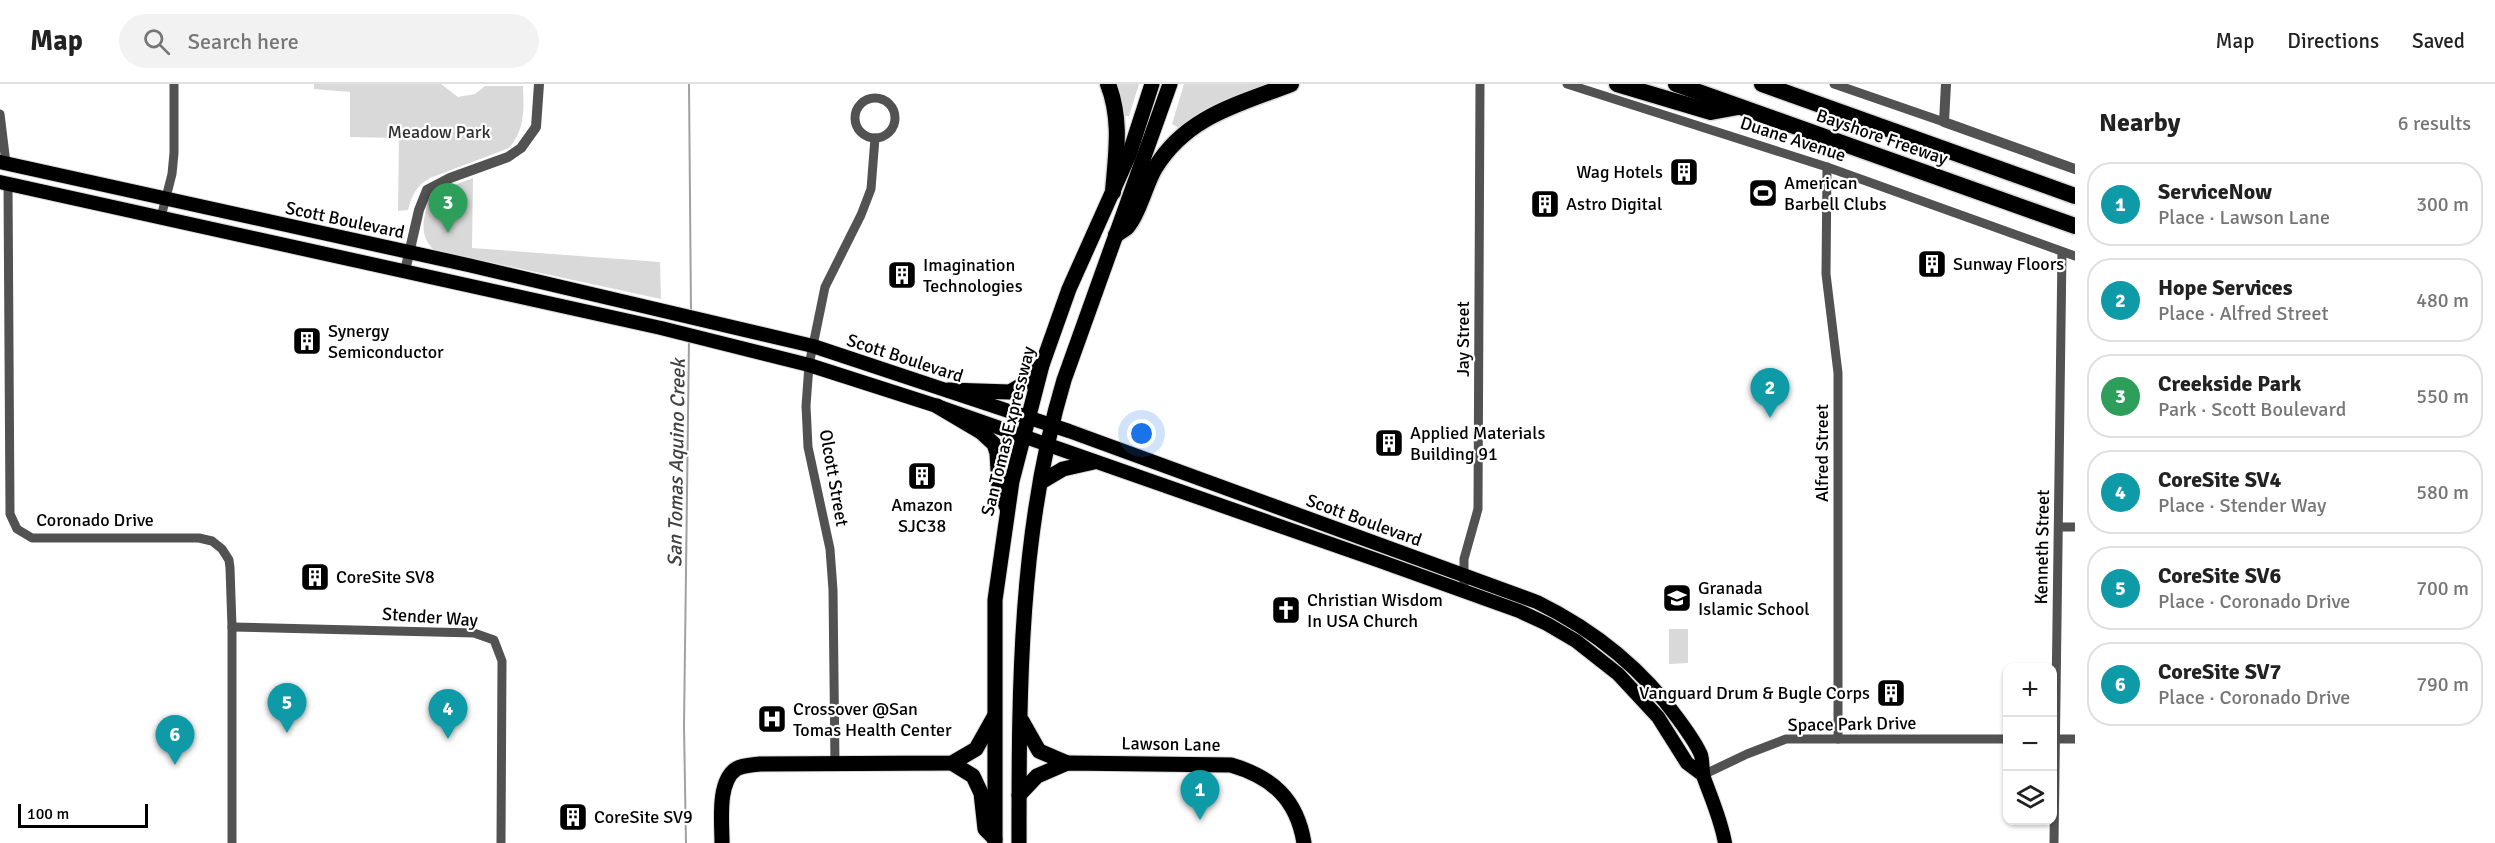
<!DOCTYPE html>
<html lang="en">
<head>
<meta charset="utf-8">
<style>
  :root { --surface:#fff; --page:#f2f2f2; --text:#222; --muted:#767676; --line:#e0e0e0; --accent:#7c3aed }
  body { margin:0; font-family:Signika,sans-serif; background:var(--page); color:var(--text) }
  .controls { position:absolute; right:18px; bottom:18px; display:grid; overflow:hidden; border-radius:12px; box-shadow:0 2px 4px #0004 }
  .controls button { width:54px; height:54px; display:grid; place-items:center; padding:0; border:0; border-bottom:2px solid var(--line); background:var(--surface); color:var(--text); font:30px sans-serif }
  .scale { position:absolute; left:18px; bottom:15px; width:130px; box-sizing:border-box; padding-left:6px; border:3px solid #000; border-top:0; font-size:16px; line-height:21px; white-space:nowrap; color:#000; -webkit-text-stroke:4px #fff; paint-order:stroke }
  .you { position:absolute; left:1142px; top:350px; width:21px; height:21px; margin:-15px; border:4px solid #fff; border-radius:50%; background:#1a73e8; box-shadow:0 0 0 9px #1a73e833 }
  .badge { display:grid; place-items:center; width:39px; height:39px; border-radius:50%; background:var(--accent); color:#fff; font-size:20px; font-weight:700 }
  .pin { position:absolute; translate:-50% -50px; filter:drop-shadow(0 2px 3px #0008) }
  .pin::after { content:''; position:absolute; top:32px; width:21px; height:18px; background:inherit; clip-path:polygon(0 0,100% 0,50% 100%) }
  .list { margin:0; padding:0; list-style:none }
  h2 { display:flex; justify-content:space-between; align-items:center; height:78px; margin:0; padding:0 24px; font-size:26px }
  h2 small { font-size:20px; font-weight:400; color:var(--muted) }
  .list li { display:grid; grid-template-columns:39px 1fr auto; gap:18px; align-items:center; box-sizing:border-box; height:84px; margin:0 12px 12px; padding:0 12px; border:2px solid var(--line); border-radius:24px }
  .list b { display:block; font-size:22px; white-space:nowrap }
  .list p { margin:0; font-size:20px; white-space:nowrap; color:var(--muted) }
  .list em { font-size:20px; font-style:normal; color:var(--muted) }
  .icon { flex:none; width:33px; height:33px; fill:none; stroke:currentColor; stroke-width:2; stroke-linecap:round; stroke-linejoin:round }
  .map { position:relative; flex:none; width:2075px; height:759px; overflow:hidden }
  header { display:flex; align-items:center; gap:36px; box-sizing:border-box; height:84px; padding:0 30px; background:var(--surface); border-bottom:2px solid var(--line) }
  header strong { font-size:28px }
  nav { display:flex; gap:33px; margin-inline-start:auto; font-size:21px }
  .search { width:420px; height:54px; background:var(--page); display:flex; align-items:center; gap:15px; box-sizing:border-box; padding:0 21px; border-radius:33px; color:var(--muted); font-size:22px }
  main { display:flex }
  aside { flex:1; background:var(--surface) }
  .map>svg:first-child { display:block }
  .green { fill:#d9d9d9 }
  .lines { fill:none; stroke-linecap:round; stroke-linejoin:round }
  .stream { stroke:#a0a0a0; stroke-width:2 }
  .primary-casing { stroke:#dbdbdb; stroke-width:16 }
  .trunk-casing { stroke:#dbdbdb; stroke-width:17 }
  .motorway-casing { stroke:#dbdbdb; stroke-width:19 }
  .minor { stroke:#525252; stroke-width:9 }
  .tertiary { stroke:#525252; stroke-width:10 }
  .primary { stroke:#000; stroke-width:14 }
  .trunk { stroke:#000; stroke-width:15 }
  .motorway { stroke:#000; stroke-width:16 }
  .labels { text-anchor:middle; stroke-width:4.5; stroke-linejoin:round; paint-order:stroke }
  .park-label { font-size:18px; fill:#303030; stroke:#fff }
  .street-label { font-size:18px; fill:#000; stroke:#fff }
  .poi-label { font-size:18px; fill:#000; stroke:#fff; text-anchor:start }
  .water-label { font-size:20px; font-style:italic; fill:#414141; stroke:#fff }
</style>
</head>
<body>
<header>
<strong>Map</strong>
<div class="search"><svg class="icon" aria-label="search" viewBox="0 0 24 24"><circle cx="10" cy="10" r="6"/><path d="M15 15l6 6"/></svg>Search here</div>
<nav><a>Map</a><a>Directions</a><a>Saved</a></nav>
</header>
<main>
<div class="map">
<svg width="2075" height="759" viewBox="0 0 2075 759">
  <rect width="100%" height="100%" fill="#fff"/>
  <!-- green -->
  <g class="green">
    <path d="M314,0H441L458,13L475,10L485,2H523C524,25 525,46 509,64L430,94C416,102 412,111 408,126L398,127L399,54L350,53V8L314,5Z"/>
    <polygon points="1112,0 1139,0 1129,32 1121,32"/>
    <polygon points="1184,0 1269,0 1194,33 1179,44 1172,40"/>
    <path d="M473,94L472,164L660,178L661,215L434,166C418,150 424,137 428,116L439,107Z"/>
    <polygon points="1669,545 1688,545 1688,579 1669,580"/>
  </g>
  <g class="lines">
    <!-- stream -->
    <g class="stream">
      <polyline points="689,0 691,228"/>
      <polyline points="686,759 684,642 689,255"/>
    </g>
    <!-- primary casing -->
    <g class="primary-casing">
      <g id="primary">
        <path d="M0,78L468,181L813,262L1069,347L1537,518C1594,546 1642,584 1679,636C1687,647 1696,659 1701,671C1703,678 1702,687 1704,694C1712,716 1721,736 1725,759"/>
        <polyline points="0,98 661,244 809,281 937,322 1377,476 1519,527 1547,540 1576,557 1618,590 1658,633 1687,679 1703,691"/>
      </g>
    </g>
    <!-- trunk casing -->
    <g class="trunk-casing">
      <g id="trunk">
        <polyline points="948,306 1010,308 1020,302 1042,281"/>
        <polyline points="937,322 981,348 994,360 997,369 999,403 1007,424"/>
        <polyline points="1041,398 1063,385 1094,378"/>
        <polyline points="1022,637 1039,667 1067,679"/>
        <polyline points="952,679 973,692 981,709 985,745 995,755"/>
        <path d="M1019,711L1037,692L1067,679L1231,681C1272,693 1297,715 1304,759"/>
        <path d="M722,759C722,738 717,698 736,685C743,681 752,681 760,680L952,679L976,665L994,633"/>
        <polyline points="995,759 995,516 1012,397 1042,281 1069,205 1129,71 1152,0"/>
        <path d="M1019,759C1019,604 1019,446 1064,296L1170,0"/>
      </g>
    </g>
    <!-- motorway casing -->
    <g class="motorway-casing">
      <g id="motorway">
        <path d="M1108,0C1122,36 1116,70 1113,108"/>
        <polyline points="1617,0 1711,28 1738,23"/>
        <polyline points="1676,0 2075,142"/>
        <polyline points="1762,0 2075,112"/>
        <path d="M1116,151C1119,148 1124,146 1127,143C1138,131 1146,99 1155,84C1187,32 1237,21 1291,0"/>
      </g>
    </g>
    <!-- minor -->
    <g class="minor">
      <polyline points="1567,0 1827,83 2075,172"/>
      <polyline points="1834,0 1944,38"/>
      <circle cx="875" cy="34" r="20"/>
      <polyline points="0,30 6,79"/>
      <polyline points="1827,83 1826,190 1838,289 1838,655"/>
      <polyline points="8,100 10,430 17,445 32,454 199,454 212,457 222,465 229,476 230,484 232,543 232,759"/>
      <polyline points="161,133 172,90 174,69 174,0"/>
      <polyline points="2059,443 2075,443"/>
      <polyline points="1464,507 1464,475 1478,425 1480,0"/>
      <polyline points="232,543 474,549 494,556 502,577 501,759"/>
      <polyline points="2052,655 2075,655"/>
      <polyline points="835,680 833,506 830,465 808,363 806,322 809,281 825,203 861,131 871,105 875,54"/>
      <polyline points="1703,691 1747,670 1786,655 2008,655"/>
      <polyline points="2054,759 2062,168"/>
    </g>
    <!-- tertiary -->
    <g class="tertiary">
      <polyline points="1946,0 1944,38 2075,85"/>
      <polyline points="405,187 419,126 427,106 450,94 508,73 521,64 536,43 539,0"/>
    </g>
    <!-- primary -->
    <use href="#primary" class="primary"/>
    <!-- trunk -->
    <use href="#trunk" class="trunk"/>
    <!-- motorway -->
    <use href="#motorway" class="motorway"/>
  </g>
  <!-- icons -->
  <defs>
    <g id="building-square" transform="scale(1.5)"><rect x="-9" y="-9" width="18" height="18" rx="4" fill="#000" stroke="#fff"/><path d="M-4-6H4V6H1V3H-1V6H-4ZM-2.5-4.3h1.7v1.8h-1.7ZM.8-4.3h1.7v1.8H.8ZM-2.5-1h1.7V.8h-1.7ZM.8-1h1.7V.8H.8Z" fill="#fff"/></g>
    <g id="stadium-square" transform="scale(1.5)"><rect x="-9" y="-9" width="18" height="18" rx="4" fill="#000" stroke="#fff"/><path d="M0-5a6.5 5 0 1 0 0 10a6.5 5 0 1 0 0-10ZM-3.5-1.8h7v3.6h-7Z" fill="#fff"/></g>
    <g id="school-square" transform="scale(1.5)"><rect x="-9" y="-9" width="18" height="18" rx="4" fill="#000" stroke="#fff"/><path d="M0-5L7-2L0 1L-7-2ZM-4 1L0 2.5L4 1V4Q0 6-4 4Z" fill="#fff"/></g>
    <g id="church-square" transform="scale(1.5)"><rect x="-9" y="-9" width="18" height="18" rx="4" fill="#000" stroke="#fff"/><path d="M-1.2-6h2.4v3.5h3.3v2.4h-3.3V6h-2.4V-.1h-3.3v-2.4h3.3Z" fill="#fff"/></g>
    <g id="hospital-square" transform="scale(1.5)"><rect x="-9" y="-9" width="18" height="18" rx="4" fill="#000" stroke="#fff"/><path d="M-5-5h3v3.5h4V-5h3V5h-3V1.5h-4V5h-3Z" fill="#fff"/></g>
  </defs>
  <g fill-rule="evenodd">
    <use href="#building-square" x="1684" y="88"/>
    <use href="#stadium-square" x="1763" y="109"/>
    <use href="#building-square" x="1545" y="120"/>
    <use href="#building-square" x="1932" y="180"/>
    <use href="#building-square" x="902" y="191"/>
    <use href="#building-square" x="307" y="257"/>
    <use href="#building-square" x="1389" y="359"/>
    <use href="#building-square" x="922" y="392"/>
    <use href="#building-square" x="315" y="493"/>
    <use href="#school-square" x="1677" y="514"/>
    <use href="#church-square" x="1286" y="526"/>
    <use href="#building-square" x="1891" y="609"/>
    <use href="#hospital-square" x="772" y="635"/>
    <use href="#building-square" x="573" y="733"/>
  </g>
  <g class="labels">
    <!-- park labels -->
    <g class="park-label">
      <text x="439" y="54">Meadow Park</text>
    </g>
    <!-- street labels -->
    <g class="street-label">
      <text transform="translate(1882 53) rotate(19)" y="6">Bayshore Freeway</text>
      <text transform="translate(1793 55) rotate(18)" y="6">Duane Avenue</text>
      <text transform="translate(345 136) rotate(12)" y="6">Scott Boulevard</text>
      <text transform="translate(1463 255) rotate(-90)" y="6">Jay Street</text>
      <text transform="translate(905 274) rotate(18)" y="6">Scott Boulevard</text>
      <text transform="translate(1008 347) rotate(-76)" y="6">San Tomas Expressway</text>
      <text transform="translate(1822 369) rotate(-90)" y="6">Alfred Street</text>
      <text transform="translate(834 394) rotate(80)" y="6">Olcott Street</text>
      <text x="95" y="442">Coronado Drive</text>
      <text transform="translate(1364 436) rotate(20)" y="6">Scott Boulevard</text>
      <text transform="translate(2042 463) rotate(-89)" y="6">Kenneth Street</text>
      <text transform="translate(430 533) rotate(4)" y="6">Stender Way</text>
      <text transform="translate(1852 640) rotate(-1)" y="6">Space Park Drive</text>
      <text transform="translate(1171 660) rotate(1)" y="6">Lawson Lane</text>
    </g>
    <!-- poi labels -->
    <g class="poi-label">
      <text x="1663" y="94" text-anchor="end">Wag Hotels</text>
      <text x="1784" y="105">American<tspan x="1784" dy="21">Barbell Clubs</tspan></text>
      <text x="1566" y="126">Astro Digital</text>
      <text x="1953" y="186">Sunway Floors</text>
      <text x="923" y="187">Imagination<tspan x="923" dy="21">Technologies</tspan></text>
      <text x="328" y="253">Synergy<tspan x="328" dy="21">Semiconductor</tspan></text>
      <text x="1410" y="355">Applied Materials<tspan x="1410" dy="21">Building 91</tspan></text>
      <text x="922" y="427" text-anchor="middle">Amazon<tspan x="922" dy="21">SJC38</tspan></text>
      <text x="336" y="499">CoreSite SV8</text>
      <text x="1698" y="510">Granada<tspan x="1698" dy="21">Islamic School</tspan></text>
      <text x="1307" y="522">Christian Wisdom<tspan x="1307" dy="21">In USA Church</tspan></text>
      <text x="1870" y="615" text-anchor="end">Vanguard Drum &amp; Bugle Corps</text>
      <text x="793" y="631">Crossover @San<tspan x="793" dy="21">Tomas Health Center</tspan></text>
      <text x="594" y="739">CoreSite SV9</text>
    </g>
    <!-- water labels -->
    <g class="water-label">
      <text transform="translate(676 379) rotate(-89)" y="7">San Tomas Aquino Creek</text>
    </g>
  </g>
</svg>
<div class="controls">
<button>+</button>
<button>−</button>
<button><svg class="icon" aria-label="layers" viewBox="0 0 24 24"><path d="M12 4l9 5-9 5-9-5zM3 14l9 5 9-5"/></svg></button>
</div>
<div class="scale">100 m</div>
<div class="you"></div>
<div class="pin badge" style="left:1200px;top:736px;background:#0f9aa8">1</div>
<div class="pin badge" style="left:1770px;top:334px;background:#0f9aa8">2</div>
<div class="pin badge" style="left:448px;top:149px;background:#2e9e5b">3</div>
<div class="pin badge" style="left:448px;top:655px;background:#0f9aa8">4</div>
<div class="pin badge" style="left:287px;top:649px;background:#0f9aa8">5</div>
<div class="pin badge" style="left:175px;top:681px;background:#0f9aa8">6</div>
</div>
<aside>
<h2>Nearby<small>6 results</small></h2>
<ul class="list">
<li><span class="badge" style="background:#0f9aa8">1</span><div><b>ServiceNow</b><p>Place · Lawson Lane</p></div><em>300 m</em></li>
<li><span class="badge" style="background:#0f9aa8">2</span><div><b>Hope Services</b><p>Place · Alfred Street</p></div><em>480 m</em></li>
<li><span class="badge" style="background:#2e9e5b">3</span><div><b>Creekside Park</b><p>Park · Scott Boulevard</p></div><em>550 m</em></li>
<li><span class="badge" style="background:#0f9aa8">4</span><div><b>CoreSite SV4</b><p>Place · Stender Way</p></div><em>580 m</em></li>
<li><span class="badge" style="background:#0f9aa8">5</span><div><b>CoreSite SV6</b><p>Place · Coronado Drive</p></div><em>700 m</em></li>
<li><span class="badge" style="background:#0f9aa8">6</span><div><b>CoreSite SV7</b><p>Place · Coronado Drive</p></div><em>790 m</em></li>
</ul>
</aside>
</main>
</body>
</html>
